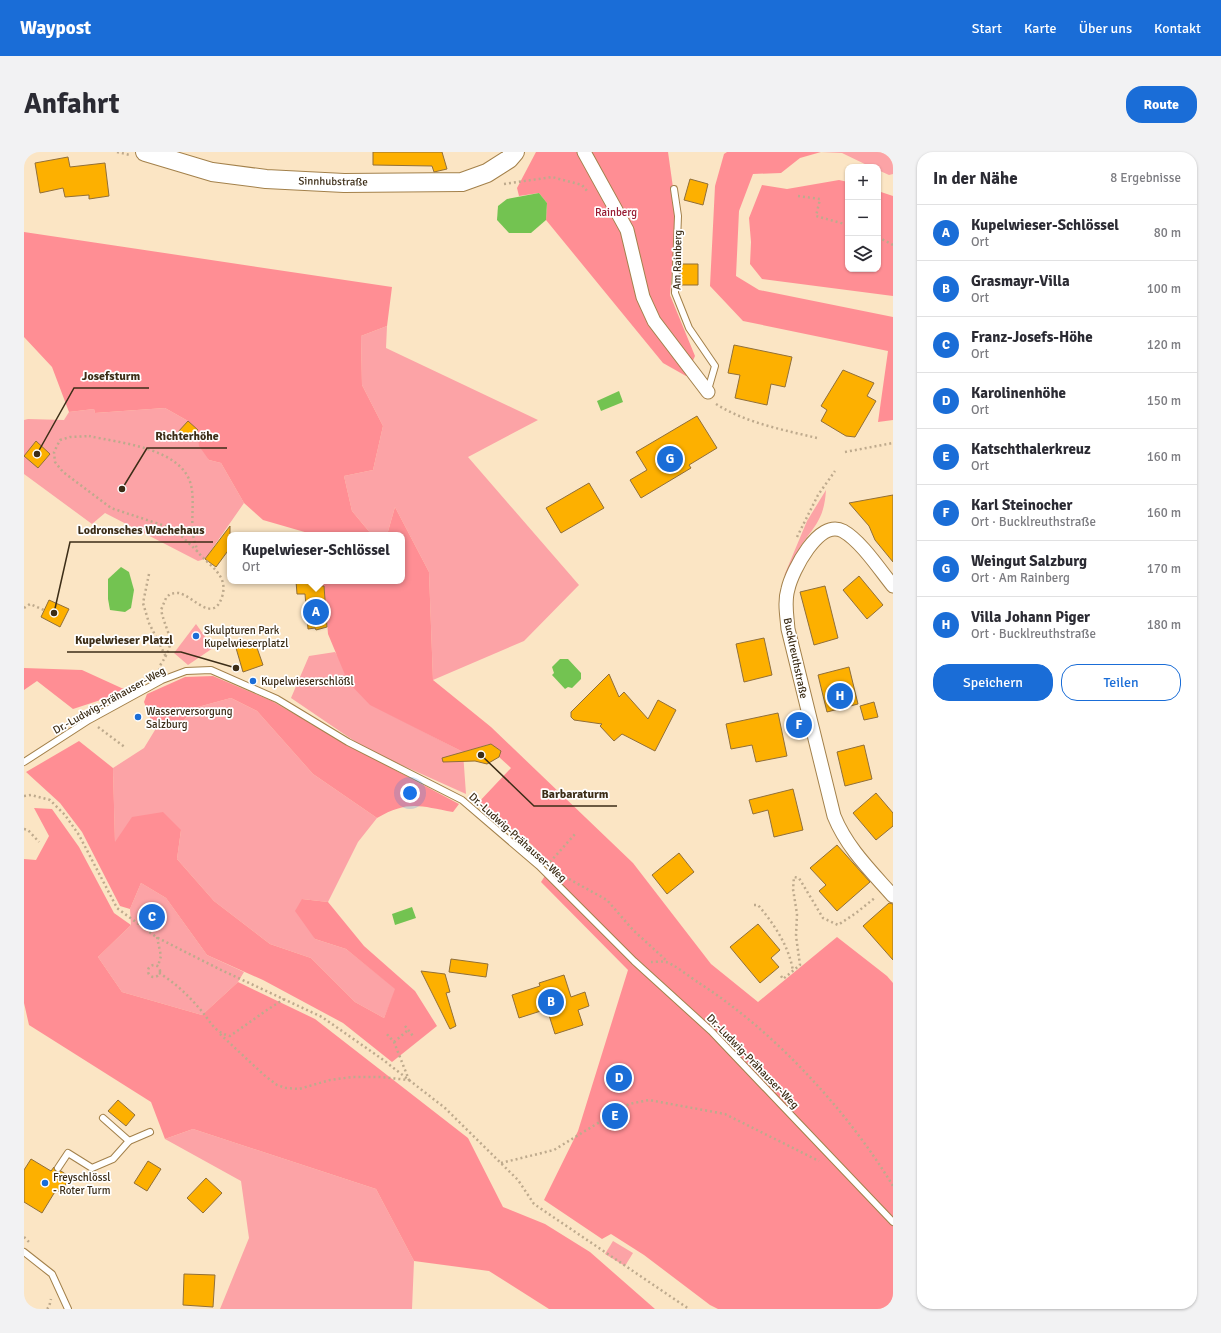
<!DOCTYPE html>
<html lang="de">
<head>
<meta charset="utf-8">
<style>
  :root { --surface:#fff; --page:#f2f2f3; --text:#2b2b33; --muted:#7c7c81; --line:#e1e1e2; --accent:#1a6dd7 }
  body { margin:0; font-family:Signika,sans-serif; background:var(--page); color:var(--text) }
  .controls { position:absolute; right:12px; top:12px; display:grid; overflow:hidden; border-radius:8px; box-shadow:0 1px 3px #0004 }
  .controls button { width:36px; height:36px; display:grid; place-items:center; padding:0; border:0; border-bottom:1px solid var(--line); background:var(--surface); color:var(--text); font:20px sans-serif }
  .you { position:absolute; left:386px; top:641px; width:14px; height:14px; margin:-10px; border:3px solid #fff; border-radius:50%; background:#1a73e8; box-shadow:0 0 0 6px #1a73e833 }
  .badge { display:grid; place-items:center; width:26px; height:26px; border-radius:50%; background:var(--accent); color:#fff; font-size:13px; font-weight:700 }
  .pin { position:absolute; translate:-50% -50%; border:2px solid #fff; box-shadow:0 1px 4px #0006 }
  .popup { position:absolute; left:203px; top:380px; width:178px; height:52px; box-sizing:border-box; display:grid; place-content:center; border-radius:8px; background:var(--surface); filter:drop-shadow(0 1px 3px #0005); font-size:13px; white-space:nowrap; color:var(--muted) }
  .popup b { font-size:15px; color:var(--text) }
  .popup::after { content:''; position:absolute; left:50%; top:100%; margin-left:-8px; border:8px solid transparent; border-top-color:var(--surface) }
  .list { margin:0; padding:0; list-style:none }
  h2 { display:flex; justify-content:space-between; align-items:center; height:52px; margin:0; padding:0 16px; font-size:17px }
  h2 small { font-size:13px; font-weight:400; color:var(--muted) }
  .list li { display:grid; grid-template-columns:26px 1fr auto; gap:12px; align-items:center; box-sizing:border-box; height:56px; padding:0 16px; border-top:1px solid var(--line) }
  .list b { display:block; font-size:15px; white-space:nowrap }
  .list p { margin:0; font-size:13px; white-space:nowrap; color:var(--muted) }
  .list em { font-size:13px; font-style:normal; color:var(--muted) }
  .actions { display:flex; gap:8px; padding:12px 16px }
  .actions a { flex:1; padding:9px 0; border:1px solid var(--accent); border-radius:16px; text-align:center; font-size:14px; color:var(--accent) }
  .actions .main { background:var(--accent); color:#fff }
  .icon { flex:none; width:22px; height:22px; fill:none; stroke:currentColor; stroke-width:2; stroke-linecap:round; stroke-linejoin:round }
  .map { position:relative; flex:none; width:869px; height:1157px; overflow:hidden; border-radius:16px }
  header { display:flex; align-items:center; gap:24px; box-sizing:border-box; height:56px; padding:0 20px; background:var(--accent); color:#fff }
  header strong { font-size:19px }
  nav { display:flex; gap:22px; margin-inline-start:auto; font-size:14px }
  .intro { display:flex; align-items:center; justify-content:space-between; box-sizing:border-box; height:96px; padding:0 24px }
  h1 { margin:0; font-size:28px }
  .button { padding:10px 18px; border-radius:16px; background:var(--accent); color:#fff; font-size:14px; font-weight:700 }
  main { display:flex; gap:24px; padding:0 24px }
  aside { flex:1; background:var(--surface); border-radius:16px; box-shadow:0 1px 3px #0004 }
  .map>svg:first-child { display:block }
  .green { fill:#fca3a6 }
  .forest { fill:#ff8e94 }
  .water { fill:#73c351 }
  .building { fill:#fdb000; stroke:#916f39 }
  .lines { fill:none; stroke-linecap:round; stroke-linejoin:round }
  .lane-casing { stroke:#a3814b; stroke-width:8 }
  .street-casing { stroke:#a3814b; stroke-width:15 }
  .secondary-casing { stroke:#a3814b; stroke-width:20 }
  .path { stroke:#beaa8d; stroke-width:2.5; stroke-dasharray:2 3; stroke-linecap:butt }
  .lane { stroke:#fff; stroke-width:6 }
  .street { stroke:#fff; stroke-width:13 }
  .secondary { stroke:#fff; stroke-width:18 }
  .poi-dot { fill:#1a6dd7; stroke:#fff; stroke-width:1.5 }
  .labels { text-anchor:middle; stroke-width:3.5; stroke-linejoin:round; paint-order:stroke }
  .street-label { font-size:11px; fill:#3c2d17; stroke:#fff }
  .park-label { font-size:11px; fill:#971931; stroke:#fff }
  .poi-label { font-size:11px; fill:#3c2d17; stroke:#fff; text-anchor:start }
  .leader { fill:none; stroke:#3c2d17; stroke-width:1.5 }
  .callout-dot { fill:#3c2d17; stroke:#fff; stroke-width:1.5 }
  .callout-label { font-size:12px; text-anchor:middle; font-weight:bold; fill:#3c2d17; stroke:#fff; stroke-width:3.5; stroke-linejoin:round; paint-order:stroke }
</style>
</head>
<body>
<header>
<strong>Waypost</strong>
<nav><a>Start</a><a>Karte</a><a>Über uns</a><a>Kontakt</a></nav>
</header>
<div class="intro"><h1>Anfahrt</h1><a class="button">Route</a></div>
<main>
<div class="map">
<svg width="869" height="1157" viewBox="0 0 869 1157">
  <rect width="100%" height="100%" fill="#fbe5c4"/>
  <!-- green -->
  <g class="green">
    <polygon points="797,0 869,0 869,22 865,23 854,18 854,15 847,15 818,1"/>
    <polygon points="363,174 362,196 514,268 444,305 555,433 500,489 409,528 405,420 371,355 363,383 348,383 328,359 320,324 349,318 359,274 338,233 337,184"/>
    <polygon points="141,256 164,269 174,278 185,308 197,311 220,351 181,407 174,409 81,361 68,372 0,322 0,268 4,267 40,268 45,260 70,257 71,261"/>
    <path d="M802,338C800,370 789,374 774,399C769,407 766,416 760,424L783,369Z"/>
    <polygon points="172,472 189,496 164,513 150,501"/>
    <polygon points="311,500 346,552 439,600 442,642 342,597 267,546 285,504"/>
    <polygon points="207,546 233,559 289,622 353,666 334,690 304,750 278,747 291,787 322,797 372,837 360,866 331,850 287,806 246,792 190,749 153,707 157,678 91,691 89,616 120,596 131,578 153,574 174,555"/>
    <polygon points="117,731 142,746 183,803 220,820 214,830 178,863 98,840 74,805 107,773 106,757"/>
    <polygon points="169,977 352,1037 390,1109 388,1157 196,1157 225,1086 217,1029 141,987"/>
    <polygon points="589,1089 609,1101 601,1114 581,1102"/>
  </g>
  <!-- forest -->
  <g class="forest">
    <polygon points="512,0 644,0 653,64 646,143 671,204 662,224 639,211 522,68 523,51 515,41 495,44 493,36"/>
    <polygon points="703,0 797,0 776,6 757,21 729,22 715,59 712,124 735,138 869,165 869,268 854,270 864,199 719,169 686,134 691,34 700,2"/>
    <polygon points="815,28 824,30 824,117 854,117 854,39 869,44 869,144 738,127 726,112 727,90 725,66 738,33 763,37"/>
    <polygon points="0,80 368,135 363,174 337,184 338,233 359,274 349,318 320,324 328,359 348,383 291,383 239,368 220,351 197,311 185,308 175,294 173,278 164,269 141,256 71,261 70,257 45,260 28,215 0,185"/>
    <polygon points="371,355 405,420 409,528 467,575 609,711 687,812 734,850 813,785 863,824 869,831 869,1157 694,1157 686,1153 620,1103 587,1082 578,1087 520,1048 554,979 604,818 517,730 528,713 506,691 453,652 487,616 475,605 476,598 466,592 439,600 346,553 324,530 304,482 300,434 297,434 297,429 378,429 378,383 363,383"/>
    <polygon points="0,516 58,518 104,539 49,557 13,529 0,538"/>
    <path d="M189,524L248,549L326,594L435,652L429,660C396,654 384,648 353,666L289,622L233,559L207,546L174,555L153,574L131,578L120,550L123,542L161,525Z"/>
    <polygon points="55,589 89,616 91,690 108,665 139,660 157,678 153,707 190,749 246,792 287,806 331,850 360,866 371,837 322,797 291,787 271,759 278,747 304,750 340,794 391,839 413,874 368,910 319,871 239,828 183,803 142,746 117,731 106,757 96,754 58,680 36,651 2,620"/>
    <polygon points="10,656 28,657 55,695 90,761 107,773 74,805 98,840 178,863 214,830 291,867 444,986 479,1055 521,1072 566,1100 631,1157 525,1157 465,1119 390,1109 352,1037 169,977 141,987 127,950 5,873 0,851 0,707 12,708 25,684"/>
  </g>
  <!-- water -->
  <g class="water">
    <polygon points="515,41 523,51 522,68 507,81 485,81 473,68 474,54 483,47"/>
    <polygon points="595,239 599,250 577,259 573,249"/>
    <polygon points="97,415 105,420 110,438 107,456 101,460 86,458 84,447 84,427"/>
    <polygon points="536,507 544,507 557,521 557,527 548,536 544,535 541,537 528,523 530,521 528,515"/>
    <polygon points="388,755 392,766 371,773 368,762"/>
  </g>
  <!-- building -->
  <g class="building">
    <polygon points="349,0 418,0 423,17 410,20 408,14 349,13"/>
    <polygon points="44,5 46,15 81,11 85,44 65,47 65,43 41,45 39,36 16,41 11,11"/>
    <polygon points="666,27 684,32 679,53 660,48"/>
    <polygon points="657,112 674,112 674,133 656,133"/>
    <polygon points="710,193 768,205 761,235 747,232 743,253 711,246 716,223 704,221"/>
    <polygon points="819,218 850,231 843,244 852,249 831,285 822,284 797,269 803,258 797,254"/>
    <polygon points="673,264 693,296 665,313 667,316 617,346 606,328 623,318 612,300"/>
    <polygon points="164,269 174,278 164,289 154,280"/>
    <polygon points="12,289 26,302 14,316 0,304"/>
    <polygon points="565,331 580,356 537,381 522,356"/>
    <polygon points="869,343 869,410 851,388 845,374 825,351"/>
    <polygon points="206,374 206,396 192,415 181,407"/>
    <polygon points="835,424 859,453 843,467 819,438"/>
    <polygon points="272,429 297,429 297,434 300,434 303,475 292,478 291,476 284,477 281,442 273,442"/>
    <polygon points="801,434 814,486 790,493 776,440"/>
    <polygon points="25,448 45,457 36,475 17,465"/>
    <polygon points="740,486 748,523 720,530 712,492"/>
    <polygon points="231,490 239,513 219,520 212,496"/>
    <polygon points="825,515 834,552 803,560 794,523"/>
    <polygon points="585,522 595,545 600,540 624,567 634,548 652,558 631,599 598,582 590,589 576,574 578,572 550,568 547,565 547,560"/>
    <polygon points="850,550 854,565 840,568 836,554"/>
    <polygon points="754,561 763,604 732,610 728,593 707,597 702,572"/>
    <polygon points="467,592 477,599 475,605 463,612 451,609 419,610 418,606"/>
    <polygon points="840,593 848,627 821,634 813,600"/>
    <polygon points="769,637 779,678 750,685 744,658 729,662 725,648"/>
    <polygon points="852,641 869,661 869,674 852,688 829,661"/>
    <polygon points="813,693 846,730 813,759 795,739 802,733 786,716"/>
    <polygon points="655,701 670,720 643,742 628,723"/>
    <polygon points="865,751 869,752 869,808 839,774"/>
    <polygon points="734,772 756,798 747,806 755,815 736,831 706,795"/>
    <polygon points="427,807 464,812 462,825 425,820"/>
    <polygon points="397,819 421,822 426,840 422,841 432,874 426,877"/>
    <polygon points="540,823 547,845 561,840 565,854 554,858 559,873 531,882 523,857 495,866 488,843 516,834 515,831"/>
    <polygon points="94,948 111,963 102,974 84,959"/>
    <polygon points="7,1007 27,1019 30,1015 32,1020 37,1019 46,1025 37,1041 32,1038 18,1061 0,1050 0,1018"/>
    <polygon points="124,1009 137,1017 123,1039 110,1031"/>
    <polygon points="182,1026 198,1041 179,1061 163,1046"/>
    <polygon points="160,1122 191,1123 189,1155 159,1153"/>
  </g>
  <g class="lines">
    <!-- lane casing -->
    <g class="lane-casing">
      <g id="lane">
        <polyline points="650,37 654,64 651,141 665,176 691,214 684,238"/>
        <polyline points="0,610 65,568 138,528 162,519 187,518 253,547 324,590 438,648 515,714 610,809 687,879 869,1070"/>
        <polyline points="79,966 105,989"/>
        <polyline points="34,1016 44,1001 68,1016 89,1007 105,989 126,980"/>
        <polyline points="0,1100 28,1122 44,1157"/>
      </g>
    </g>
    <!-- street casing -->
    <g class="street-casing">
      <g id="street">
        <polyline points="560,0 603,78 619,145 630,169 684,240"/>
        <path d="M869,434C856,418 837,389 819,379C795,366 768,419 764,437C760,450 763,464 764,477L810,664C823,696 847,719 869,744"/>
      </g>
    </g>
    <!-- secondary casing -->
    <g class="secondary-casing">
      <polyline id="secondary" points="121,0 188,20 242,27 320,31 438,30 463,21 485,7 491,0"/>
    </g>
    <!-- path -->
    <g class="path">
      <polyline points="93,0 106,3"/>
      <polyline points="480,32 528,25 558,33 564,40"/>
      <polyline points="774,44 796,47 792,64 824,73"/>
      <polyline points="824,53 824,54"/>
      <polyline points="854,85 869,93"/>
      <path d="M692,252C722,271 760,278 793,286"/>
      <path d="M65,284C96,291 158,296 167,333C171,350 166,370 170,388C171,392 173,395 173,399L150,377L87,356L39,320L31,310L30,300L36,288L46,285Z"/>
      <polyline points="821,300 869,291"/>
      <polyline points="773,385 794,343 811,319"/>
      <polyline points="125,422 119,451 125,471 142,505"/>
      <polyline points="0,456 6,452 20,458"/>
      <path d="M136,518L135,515C154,487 144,487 137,458L142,446L146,442C149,441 152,441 155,441C169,444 189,472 198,445C205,423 186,415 173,399"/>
      <polyline points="74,575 102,596"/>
      <polyline points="0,644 7,643 26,648 41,663 55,683 93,756 132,785 195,817 298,865 358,907 421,956 494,1028 510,1052 665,1157"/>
      <polyline points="0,677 4,678 15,690"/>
      <polyline points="526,710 552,681"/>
      <polyline points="545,727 583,748 609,778 643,809"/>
      <path d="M730,753H734C750,772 765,794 769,819"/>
      <polyline points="133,785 137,804 134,814"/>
      <path d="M627,810C631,810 637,809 642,810C650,812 667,826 675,831C750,879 823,958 869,1034"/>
      <circle cx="130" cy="819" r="6"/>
      <path d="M135,821C150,830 164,843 175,856C186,868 189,880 206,884L243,858L260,847"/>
      <polyline points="757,824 759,827 776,813 772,784 773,762 769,737 770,725 775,726 799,766 814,773 832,761 852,745"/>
      <polyline points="381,874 389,884"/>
      <polyline points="196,882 240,923 253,933 262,936 275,937 306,928 328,925 356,925 385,928 370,890 361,880"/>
      <polyline points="370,890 384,878"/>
      <polyline points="477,1011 530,998 605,952 625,948 701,962 795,1009"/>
      <polyline points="0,1085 5,1090"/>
      <polyline points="23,1157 25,1155 27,1147"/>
    </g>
    <!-- lane -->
    <use href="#lane" class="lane"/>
    <!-- street -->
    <use href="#street" class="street"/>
    <!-- secondary -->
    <use href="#secondary" class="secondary"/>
  </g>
  <!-- markers -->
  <g class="poi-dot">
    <circle cx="172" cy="484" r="4"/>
    <circle cx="229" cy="529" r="4"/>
    <circle cx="114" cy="565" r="4"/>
    <circle cx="21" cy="1031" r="4"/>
  </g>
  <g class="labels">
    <!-- street labels -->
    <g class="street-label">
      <text transform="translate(309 29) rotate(1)" y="4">Sinnhubstraße</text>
      <text transform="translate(653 108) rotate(-89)" y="4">Am Rainberg</text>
      <text transform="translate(772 506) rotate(78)" y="4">Bucklreuthstraße</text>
      <text transform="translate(85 548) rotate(-29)" y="4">Dr.-Ludwig-Prähauser-Weg</text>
      <text transform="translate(494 685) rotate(42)" y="4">Dr.-Ludwig-Prähauser-Weg</text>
      <text transform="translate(729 909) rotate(46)" y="4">Dr.-Ludwig-Prähauser-Weg</text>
    </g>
    <!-- park labels -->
    <g class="park-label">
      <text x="592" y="64">Rainberg</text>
    </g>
    <!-- poi labels -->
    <g class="poi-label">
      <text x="180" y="482">Skulpturen Park<tspan x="180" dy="13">Kupelwieserplatzl</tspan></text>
      <text x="237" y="533">Kupelwieserschlößl</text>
      <text x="122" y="563">Wasserversorgung<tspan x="122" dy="13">Salzburg</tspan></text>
      <text x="29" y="1029">Freyschlössl<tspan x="29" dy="13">- Roter Turm</tspan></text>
    </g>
  </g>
  <!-- callouts -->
  <path class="leader" d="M13 302L50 236H125M98 337L123 296H203M30 461L46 390H189M212 516L157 500H43M457 603L510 654H593"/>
  <g class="callout-dot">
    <circle cx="13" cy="302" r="4"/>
    <circle cx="98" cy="337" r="4"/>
    <circle cx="30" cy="461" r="4"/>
    <circle cx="212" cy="516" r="4"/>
    <circle cx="457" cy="603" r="4"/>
  </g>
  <g class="callout-label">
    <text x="87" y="228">Josefsturm</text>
    <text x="163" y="288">Richterhöhe</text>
    <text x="117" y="382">Lodronsches Wachehaus</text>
    <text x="100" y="492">Kupelwieser Platzl</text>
    <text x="551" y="646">Barbaraturm</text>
  </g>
</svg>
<div class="controls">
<button>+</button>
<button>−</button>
<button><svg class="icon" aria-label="layers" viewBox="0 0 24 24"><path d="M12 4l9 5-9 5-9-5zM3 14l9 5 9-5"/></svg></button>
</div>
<div class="you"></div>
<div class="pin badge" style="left:292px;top:460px">A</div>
<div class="popup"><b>Kupelwieser-Schlössel</b>Ort</div>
<div class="pin badge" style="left:527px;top:850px">B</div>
<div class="pin badge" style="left:128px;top:765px">C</div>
<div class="pin badge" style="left:595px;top:926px">D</div>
<div class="pin badge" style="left:591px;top:964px">E</div>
<div class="pin badge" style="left:775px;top:573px">F</div>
<div class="pin badge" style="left:646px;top:307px">G</div>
<div class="pin badge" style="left:816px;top:544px">H</div>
</div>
<aside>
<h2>In der Nähe<small>8 Ergebnisse</small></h2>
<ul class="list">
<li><span class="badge">A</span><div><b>Kupelwieser-Schlössel</b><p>Ort</p></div><em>80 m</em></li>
<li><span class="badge">B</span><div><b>Grasmayr-Villa</b><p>Ort</p></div><em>100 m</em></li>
<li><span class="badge">C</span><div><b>Franz-Josefs-Höhe</b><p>Ort</p></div><em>120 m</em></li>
<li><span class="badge">D</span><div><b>Karolinenhöhe</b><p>Ort</p></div><em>150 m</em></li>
<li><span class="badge">E</span><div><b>Katschthalerkreuz</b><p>Ort</p></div><em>160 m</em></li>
<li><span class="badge">F</span><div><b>Karl Steinocher</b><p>Ort · Bucklreuthstraße</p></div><em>160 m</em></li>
<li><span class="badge">G</span><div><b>Weingut Salzburg</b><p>Ort · Am Rainberg</p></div><em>170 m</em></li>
<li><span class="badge">H</span><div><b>Villa Johann Piger</b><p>Ort · Bucklreuthstraße</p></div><em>180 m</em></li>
</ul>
<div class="actions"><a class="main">Speichern</a><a>Teilen</a></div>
</aside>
</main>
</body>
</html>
